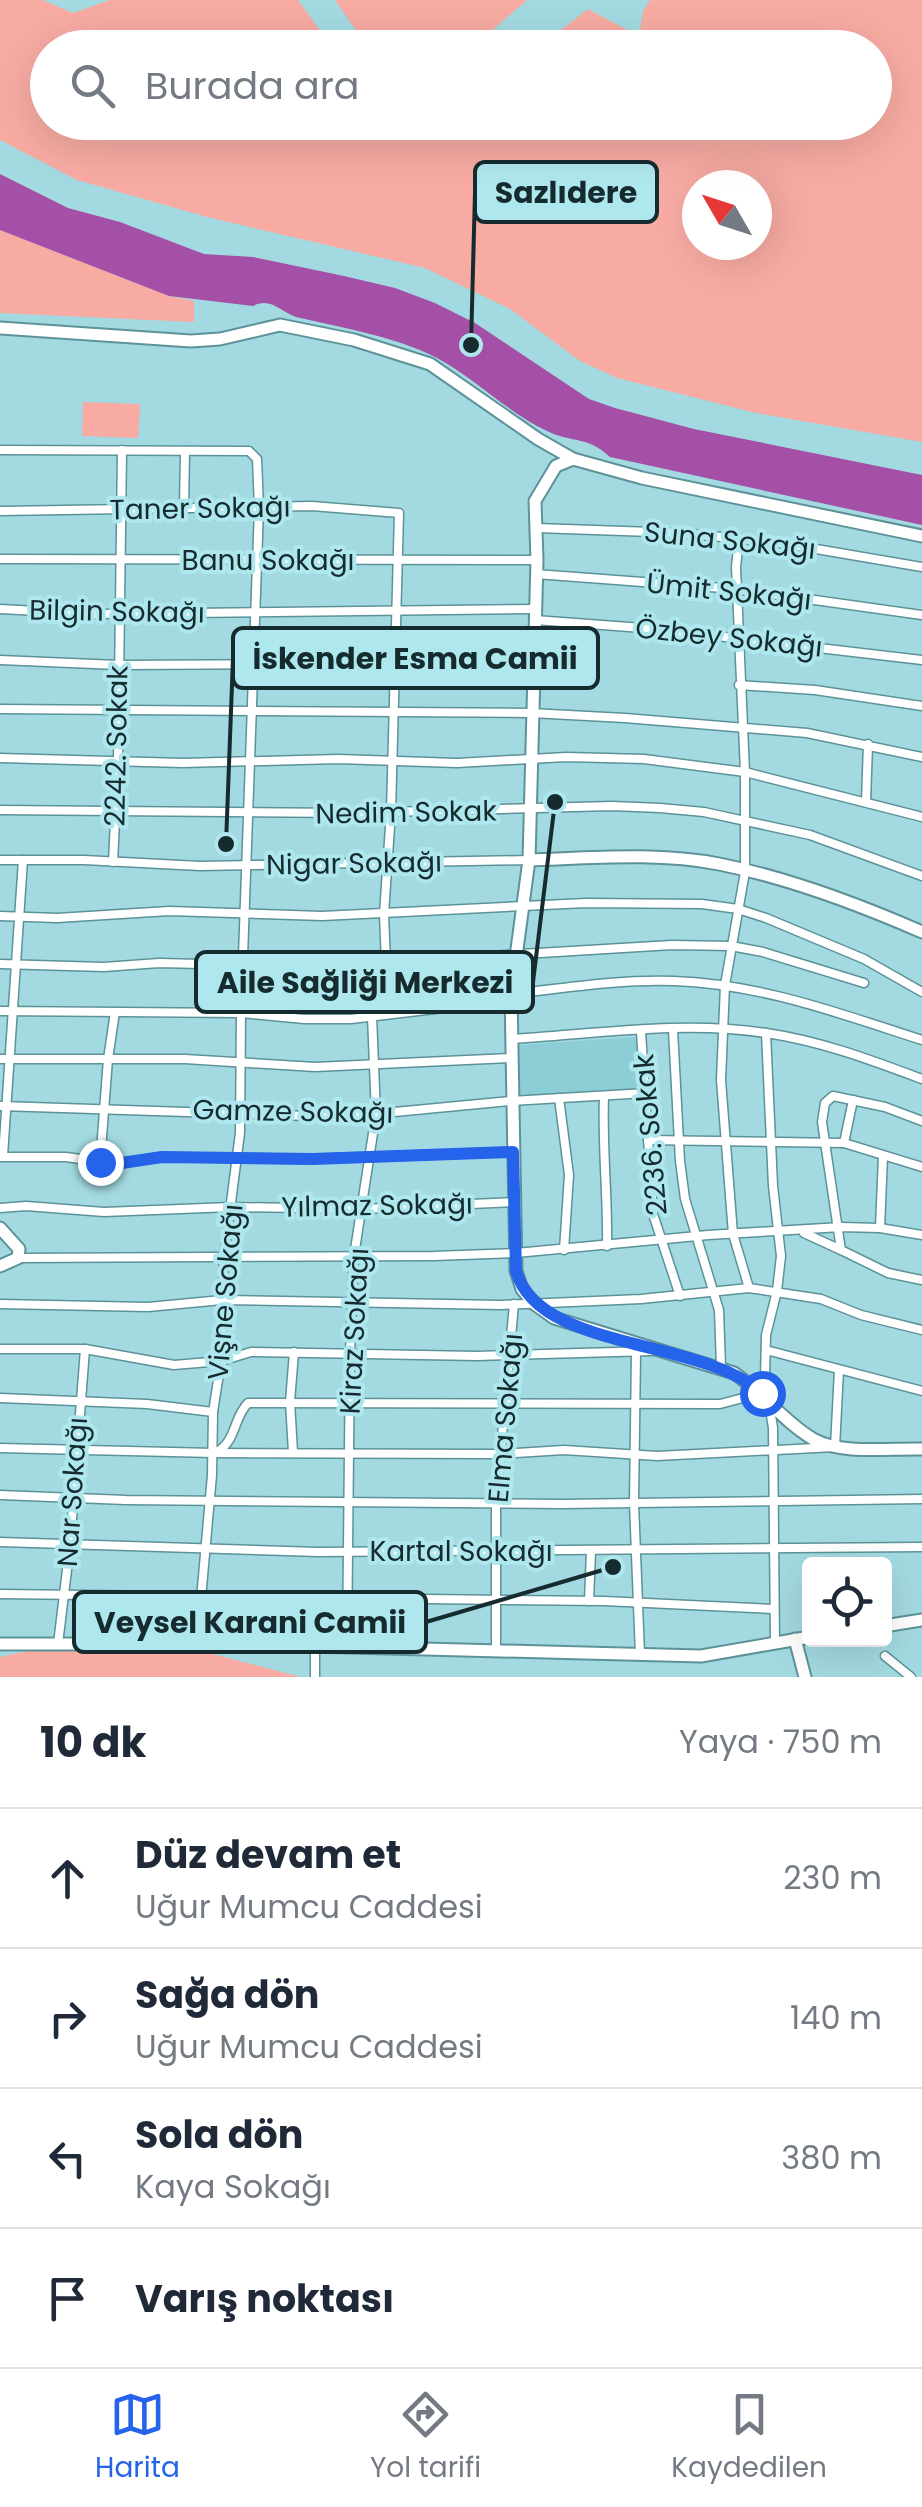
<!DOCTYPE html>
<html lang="tr">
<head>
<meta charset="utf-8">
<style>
  :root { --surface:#fff; --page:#f2f2f3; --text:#1f2937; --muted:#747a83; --line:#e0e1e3; --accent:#2563eb }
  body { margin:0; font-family:Poppins,sans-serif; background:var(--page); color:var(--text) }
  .controls { position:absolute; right:30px; bottom:30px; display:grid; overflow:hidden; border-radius:10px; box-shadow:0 10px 40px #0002 }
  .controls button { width:90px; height:90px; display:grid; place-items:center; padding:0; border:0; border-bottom:2px solid var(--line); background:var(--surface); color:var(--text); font:50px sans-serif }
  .compass { position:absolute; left:682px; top:170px; width:90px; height:90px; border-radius:50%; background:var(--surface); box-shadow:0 10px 40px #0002; rotate:309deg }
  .stop { position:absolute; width:30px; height:30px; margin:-22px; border:8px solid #2563eb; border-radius:50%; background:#fff }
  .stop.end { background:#2563eb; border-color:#fff; box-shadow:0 2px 10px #0008 }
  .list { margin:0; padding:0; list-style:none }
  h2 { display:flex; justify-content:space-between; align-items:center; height:130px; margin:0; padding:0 40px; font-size:42px }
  h2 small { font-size:32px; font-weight:400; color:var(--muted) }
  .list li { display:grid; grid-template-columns:65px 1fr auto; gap:30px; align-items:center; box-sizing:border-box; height:140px; padding:0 40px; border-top:2px solid var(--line) }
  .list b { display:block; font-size:38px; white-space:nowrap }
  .list p { margin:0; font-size:32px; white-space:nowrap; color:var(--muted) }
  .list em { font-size:32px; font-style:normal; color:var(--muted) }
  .icon { flex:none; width:55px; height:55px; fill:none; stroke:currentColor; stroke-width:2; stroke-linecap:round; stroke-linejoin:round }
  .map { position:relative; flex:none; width:922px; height:1677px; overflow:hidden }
  .search { position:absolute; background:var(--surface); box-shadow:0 10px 40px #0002; left:30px; right:30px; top:30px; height:110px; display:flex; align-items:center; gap:25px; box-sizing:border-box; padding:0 35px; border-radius:55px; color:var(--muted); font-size:38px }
  .sheet { height:690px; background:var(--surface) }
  nav { display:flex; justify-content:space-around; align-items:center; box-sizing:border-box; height:140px; border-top:2px solid var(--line); background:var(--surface); font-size:28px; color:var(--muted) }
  nav a { display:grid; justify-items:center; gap:5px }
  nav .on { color:var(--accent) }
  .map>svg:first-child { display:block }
  .built { fill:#8dcdd5 }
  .green { fill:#f7aba3; fill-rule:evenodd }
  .water { fill:#a450a7 }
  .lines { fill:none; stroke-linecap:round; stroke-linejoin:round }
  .street-casing { stroke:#5c9298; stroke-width:11 }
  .secondary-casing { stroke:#5c9298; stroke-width:15 }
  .street { stroke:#fff; stroke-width:8 }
  .secondary { stroke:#fff; stroke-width:11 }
  .route { stroke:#2563eb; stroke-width:12 }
  .labels { text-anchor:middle; stroke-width:8; stroke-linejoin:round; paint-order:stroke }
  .street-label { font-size:28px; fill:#152b2e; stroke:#afe7ee }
  .leader { fill:none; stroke:#152b2e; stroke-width:4 }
  .callout-dot { fill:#152b2e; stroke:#afe7ee; stroke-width:4 }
  .callout { fill:#afe7ee; stroke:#152b2e; stroke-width:4 }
  .callout-label { font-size:30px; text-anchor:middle; font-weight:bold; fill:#152b2e }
</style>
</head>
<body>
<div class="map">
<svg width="922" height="1677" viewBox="0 0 922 1677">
  <rect width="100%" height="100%" fill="#a3dae1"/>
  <!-- built -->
  <polygon class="built" points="637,1037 638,1089 518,1096 519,1045"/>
  <!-- green -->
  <g class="green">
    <path d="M0,0H43L73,13L110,0H298L332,47L48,48V122H430L441,125L445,122H874V48L539,47L588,9L639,36L643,11L650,0H922V442L756,413L617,378L580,361L510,309L425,268L207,217L77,180L0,140ZM697,185H757V245H697Z"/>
    <polygon points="335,0 527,0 473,47 368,48"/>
    <polygon points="0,230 169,296 194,301 194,322 0,313"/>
    <polygon points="83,402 140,404 138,438 82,436"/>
    <polygon points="190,1648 301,1677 0,1677 0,1657 27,1651"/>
  </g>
  <!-- water -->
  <path class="water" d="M0,174L68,208L120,222L204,254L253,257L344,276L395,288L435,303L475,323L589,399L615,408L694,429L922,475V525L610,457C586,435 574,444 547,431C508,413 476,379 437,358C394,336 343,328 296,317C279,311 271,297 253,306L169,296L0,230Z"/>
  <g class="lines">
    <!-- street casing -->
    <g class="street-casing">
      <g id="street">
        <polyline points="0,450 249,451 257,459 259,508 241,1013 240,1133 224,1256 221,1361 213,1412 212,1475 197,1644"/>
        <polyline points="184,508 185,451"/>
        <polyline points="0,511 312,506 399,513 391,812 384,914 388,1013"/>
        <polyline points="536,528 681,533 781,543 922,567"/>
        <polyline points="739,539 736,567 745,772 745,872 725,985 721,1080 733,1234 749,1288"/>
        <polyline points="0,559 537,560"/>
        <polyline points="536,574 736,589 922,615"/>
        <polyline points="0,609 96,614 535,609"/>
        <polyline points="535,620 656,629 922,660"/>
        <polyline points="0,660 118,665 533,663"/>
        <polyline points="739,685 815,690 922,706"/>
        <polyline points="0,709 531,713 625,718 807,733 922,757"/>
        <polyline points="0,758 183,763 338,759 457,763 566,757 644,759 745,772 922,817"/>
        <polyline points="866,802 868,744"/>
        <polyline points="0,810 349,813 612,806 660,808 704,812 810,835 922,876"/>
        <polyline points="0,860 84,860 200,866 529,860"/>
        <polyline points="113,862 118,761 122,450"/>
        <polyline points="0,916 57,918 169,911 322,916 586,903 702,904 738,909 766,918 864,959 922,992"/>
        <polyline points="0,964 104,967 159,963 328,967 387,958 456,958 672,945 731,946 763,952 864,983"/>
        <path d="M511,994C565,988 620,979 674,981C761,984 841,1014 922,1040"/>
        <polyline points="0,1011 241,1013 304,1019 351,1019 452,1007 511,1007"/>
        <polyline points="673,1030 680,1161 685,1199 719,1310 721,1367"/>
        <polyline points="641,1032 653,1214 680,1296"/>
        <polyline points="766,1033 773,1186 781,1256 777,1291 766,1335 765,1378 773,1428 775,1643"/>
        <path d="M511,1039C595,1034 683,1020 766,1033C821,1041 871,1060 922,1079"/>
        <polyline points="0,1059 185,1059 315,1067 511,1058"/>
        <path d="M604,1096C602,1146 608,1196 607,1246"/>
        <polyline points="559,1098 569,1175 564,1250"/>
        <polyline points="0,1106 342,1117 511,1101 646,1093"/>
        <polyline points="922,1121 885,1107 833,1096 825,1103 822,1122 841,1250 888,1273 922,1280"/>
        <polyline points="648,1140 844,1143 922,1167"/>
        <polyline points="844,1143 853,1100"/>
        <polyline points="3,1156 23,860"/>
        <polyline points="0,1157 66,1157 115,1164 162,1157 313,1159 513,1152"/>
        <polyline points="100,1163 108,1059 115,1012"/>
        <polyline points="0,1208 26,1206 104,1212 231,1207 362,1209 514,1202"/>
        <polyline points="880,1228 883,1156"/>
        <polyline points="804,1233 841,1250"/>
        <polyline points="18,1258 434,1256 516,1253 708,1235 841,1227 880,1228 922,1235"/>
        <polyline points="0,1304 148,1307 222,1300 501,1305 641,1299 749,1288 821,1299 861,1315 922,1330"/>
        <polyline points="0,1349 85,1349 70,1545 58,1644"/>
        <polyline points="85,1349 174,1365 221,1361 251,1352 477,1356 652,1351"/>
        <polyline points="766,1350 922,1391"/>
        <polyline points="636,1352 634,1503 640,1655"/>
        <polyline points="0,1398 147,1404 213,1412"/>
        <polyline points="0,1448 214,1453 500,1454 564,1450 657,1456 835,1447 839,1370"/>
        <path d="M217,1452C237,1440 233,1418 248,1403L720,1404L762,1393"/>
        <polyline points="293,1452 290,1402 294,1352"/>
        <polyline points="0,1495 126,1500 563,1504 922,1499"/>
        <polyline points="0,1542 318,1552 922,1547"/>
        <polyline points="0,1594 604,1601 773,1609"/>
        <polyline points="589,1601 591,1551"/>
        <polyline points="315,1647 315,1677"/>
        <polyline points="347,1648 350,1352 354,1256 376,1114 372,1016"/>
        <polyline points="496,1651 496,1503 514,1304"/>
        <polyline points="885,1656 911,1677"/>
      </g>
    </g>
    <!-- secondary casing -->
    <g class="secondary-casing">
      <g id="secondary">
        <polyline points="0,328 191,341 220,339 280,325 354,340 430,364 538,439 573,459 642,478 922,536"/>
        <path d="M573,459L556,466L535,501L537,560L529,860L511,994L516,1271L522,1289L533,1303L554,1318L734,1373C762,1392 784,1422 813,1439C842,1455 889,1448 922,1449"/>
        <path d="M529,860C591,858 658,852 719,864C789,878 858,904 922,932"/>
        <polyline points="0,1228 19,1249 18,1258 0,1266"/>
        <polyline points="884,1626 922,1620"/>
        <polyline points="795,1639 805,1677"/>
        <polyline points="0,1644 230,1644 701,1656 810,1637"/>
      </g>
    </g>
    <!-- street -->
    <use href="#street" class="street"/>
    <!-- secondary -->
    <use href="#secondary" class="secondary"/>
  </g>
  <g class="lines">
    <!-- route -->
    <path class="route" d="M100,1162L115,1164L162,1157L312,1159L513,1152L516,1271C540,1352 699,1337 762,1393"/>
  </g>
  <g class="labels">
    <!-- street labels -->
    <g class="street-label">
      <text transform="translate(200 508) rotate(-1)" y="10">Taner Sokağı</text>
      <text transform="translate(730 540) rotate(6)" y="10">Suna Sokağı</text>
      <text x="268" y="570">Banu Sokağı</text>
      <text transform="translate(729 591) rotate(6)" y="10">Ümit Sokağı</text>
      <text transform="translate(117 611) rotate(1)" y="10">Bilgin Sokağı</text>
      <text transform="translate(729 637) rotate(6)" y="10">Özbey Sokağı</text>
      <text transform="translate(116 746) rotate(-89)" y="10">2242. Sokak</text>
      <text transform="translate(406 812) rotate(-1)" y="10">Nedim Sokak</text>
      <text transform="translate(354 863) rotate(-1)" y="10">Nigar Sokağı</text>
      <text transform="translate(293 1111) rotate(1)" y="10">Gamze Sokağı</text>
      <text transform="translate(650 1135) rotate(-95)" y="10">2236. Sokak</text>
      <text transform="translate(377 1205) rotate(-1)" y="10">Yılmaz Sokağı</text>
      <text transform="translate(225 1292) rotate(-85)" y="10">Vişne Sokağı</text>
      <text transform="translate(354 1331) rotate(-87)" y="10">Kiraz Sokağı</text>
      <text transform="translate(505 1418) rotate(-85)" y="10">Elma Sokağı</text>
      <text transform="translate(72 1492) rotate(-86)" y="10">Nar Sokağı</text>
      <text x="461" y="1561">Kartal Sokağı</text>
    </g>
  </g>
  <!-- callouts -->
  <path class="leader" d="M471 345L475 192M226 844L233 658M555 802L533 982M613 1567L426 1622"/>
  <g class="callout-dot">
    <circle cx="471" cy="345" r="10"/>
    <circle cx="226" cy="844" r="10"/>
    <circle cx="555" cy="802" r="10"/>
    <circle cx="613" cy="1567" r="10"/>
  </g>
  <g class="callout">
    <rect x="475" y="162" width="182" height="60" rx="10"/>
    <rect x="233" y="628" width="365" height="60" rx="10"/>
    <rect x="196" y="952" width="337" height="60" rx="10"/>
    <rect x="74" y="1592" width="352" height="60" rx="10"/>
  </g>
  <g class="callout-label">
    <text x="566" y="203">Sazlıdere</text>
    <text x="415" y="669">İskender Esma Camii</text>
    <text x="365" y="993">Aile Sağliği Merkezi</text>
    <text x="250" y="1633">Veysel Karani Camii</text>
  </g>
</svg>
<div class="controls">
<button><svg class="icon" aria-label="locate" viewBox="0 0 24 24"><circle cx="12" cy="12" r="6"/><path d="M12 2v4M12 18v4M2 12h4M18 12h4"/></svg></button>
</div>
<svg class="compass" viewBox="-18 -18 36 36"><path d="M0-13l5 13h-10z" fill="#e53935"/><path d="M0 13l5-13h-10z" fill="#747a83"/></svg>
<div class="stop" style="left:762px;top:1393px"></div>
<div class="stop end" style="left:100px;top:1162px"></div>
<div class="search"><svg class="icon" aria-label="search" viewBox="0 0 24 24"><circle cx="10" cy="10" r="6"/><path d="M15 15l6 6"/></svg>Burada ara</div>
</div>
<section class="sheet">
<h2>10 dk<small>Yaya · 750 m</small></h2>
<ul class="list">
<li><svg class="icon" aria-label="ahead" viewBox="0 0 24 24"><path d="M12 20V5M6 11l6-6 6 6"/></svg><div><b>Düz devam et</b><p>Uğur Mumcu Caddesi</p></div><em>230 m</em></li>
<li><svg class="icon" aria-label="right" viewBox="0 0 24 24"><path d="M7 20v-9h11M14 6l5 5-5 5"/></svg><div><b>Sağa dön</b><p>Uğur Mumcu Caddesi</p></div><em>140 m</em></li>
<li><svg class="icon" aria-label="left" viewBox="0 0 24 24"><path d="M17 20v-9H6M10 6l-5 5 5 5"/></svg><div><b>Sola dön</b><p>Kaya Sokağı</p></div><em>380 m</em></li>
<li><svg class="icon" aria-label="arrive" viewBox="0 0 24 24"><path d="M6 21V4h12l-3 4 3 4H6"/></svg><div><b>Varış noktası</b></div></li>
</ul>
</section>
<nav>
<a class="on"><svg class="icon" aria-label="map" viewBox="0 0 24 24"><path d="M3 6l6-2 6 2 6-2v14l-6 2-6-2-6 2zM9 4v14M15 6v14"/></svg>Harita</a>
<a><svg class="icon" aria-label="directions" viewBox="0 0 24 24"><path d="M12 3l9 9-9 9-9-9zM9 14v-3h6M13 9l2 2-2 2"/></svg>Yol tarifi</a>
<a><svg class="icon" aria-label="saved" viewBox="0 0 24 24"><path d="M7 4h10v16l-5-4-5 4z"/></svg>Kaydedilen</a>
</nav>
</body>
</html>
